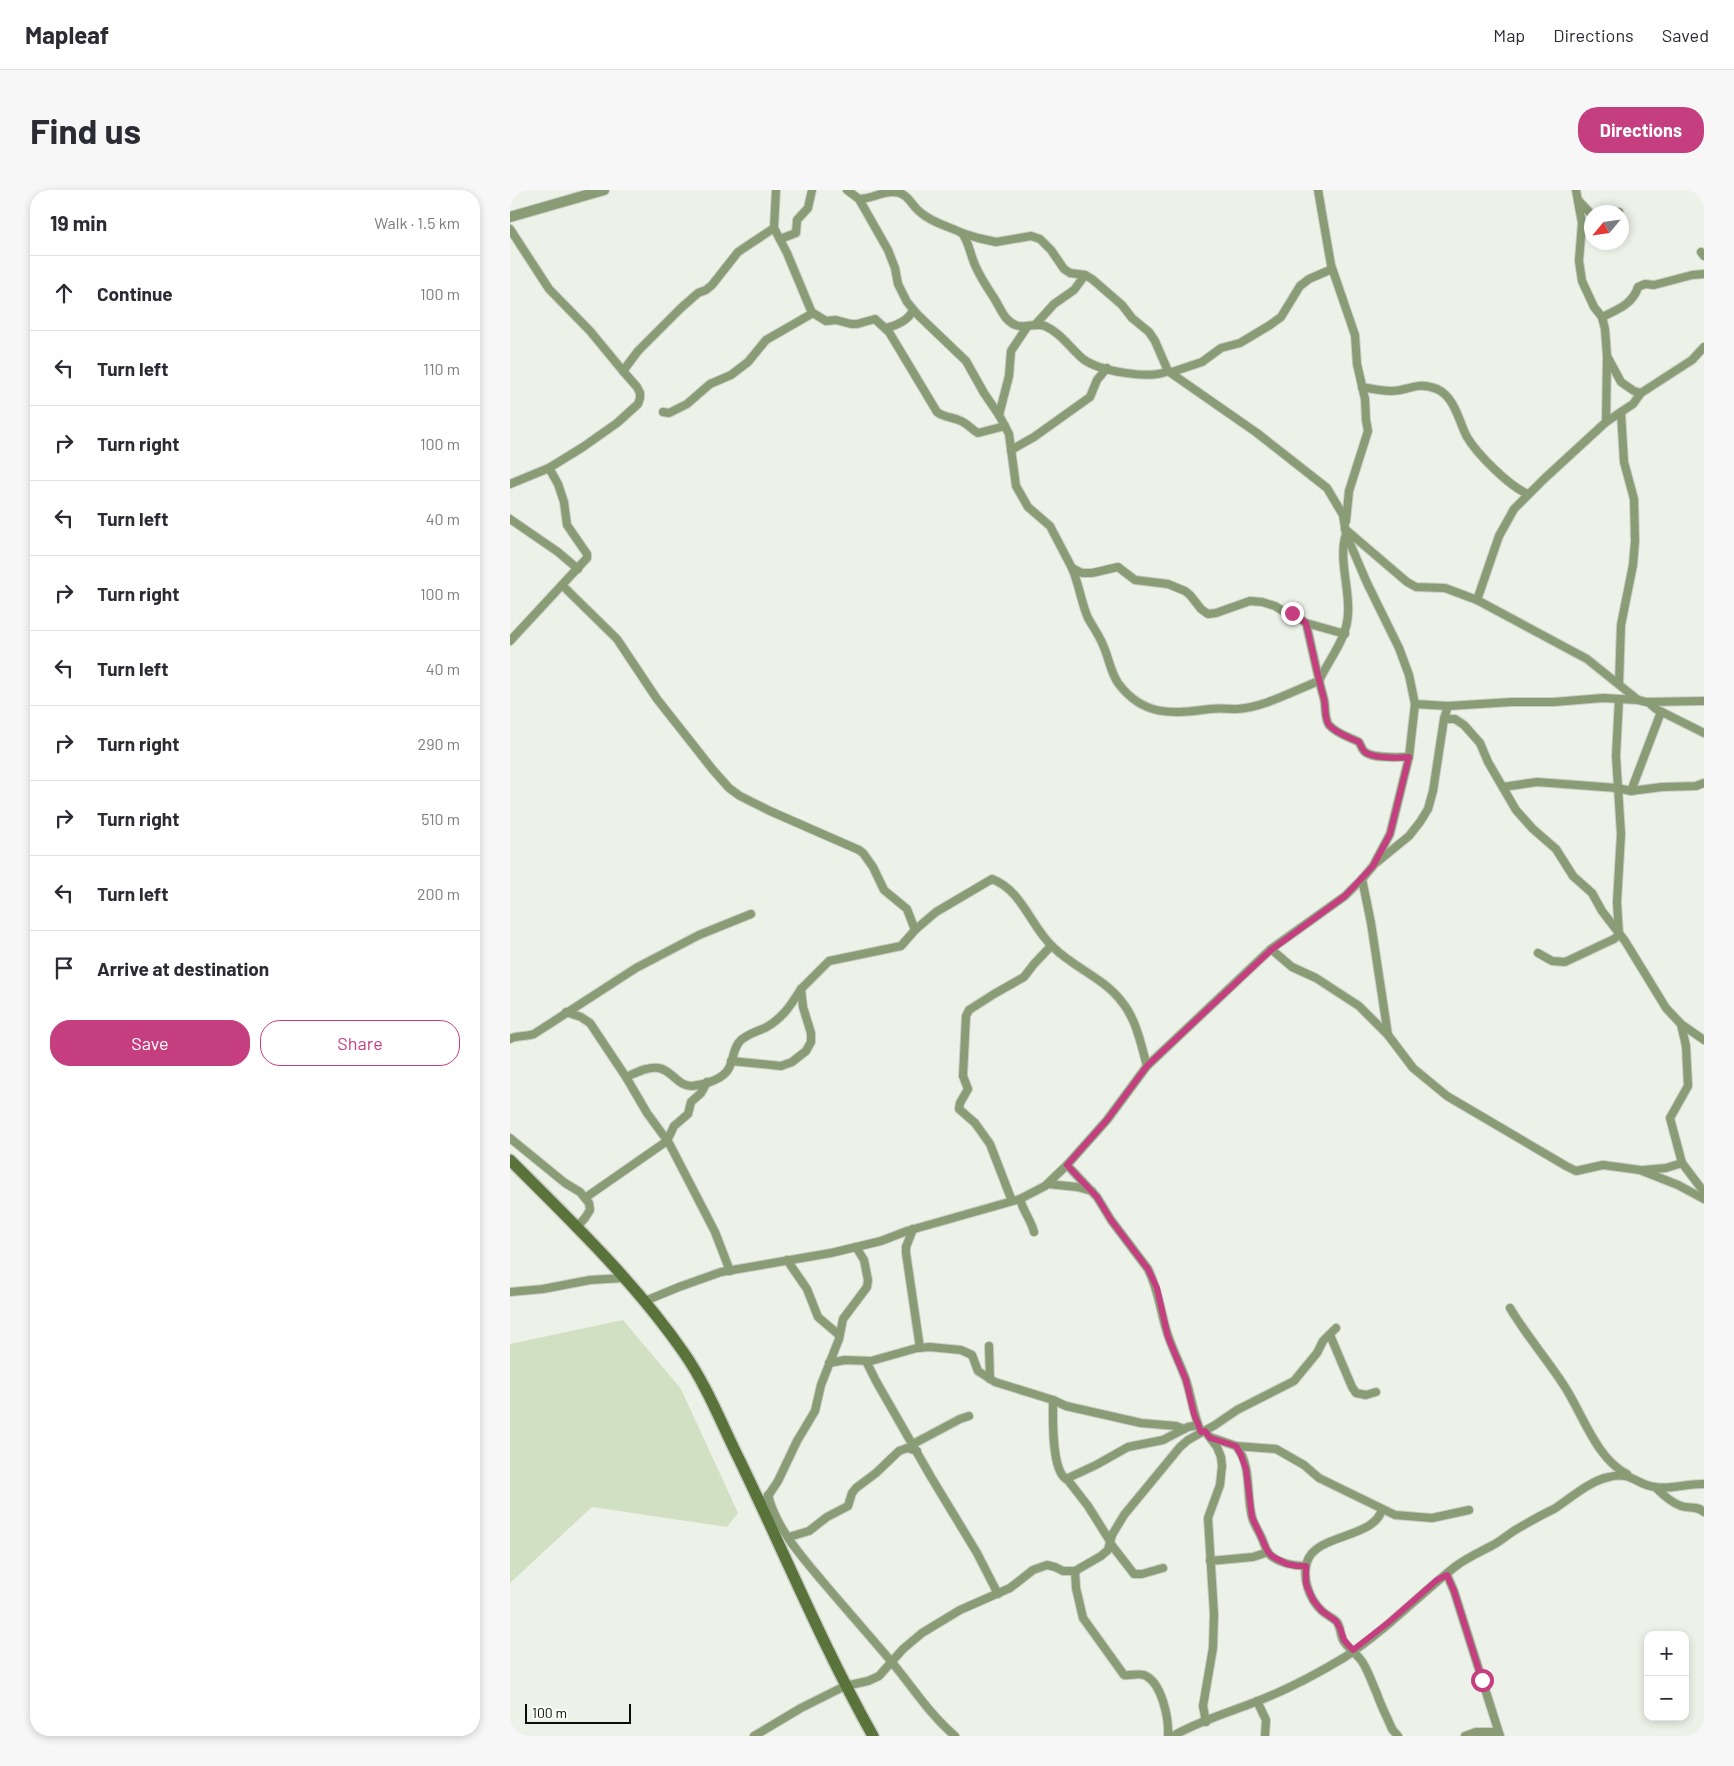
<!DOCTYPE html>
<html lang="en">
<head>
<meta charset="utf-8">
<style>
  :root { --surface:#fff; --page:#f7f7f7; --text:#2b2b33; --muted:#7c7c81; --line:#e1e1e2; --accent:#c53f80 }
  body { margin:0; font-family:Barlow,sans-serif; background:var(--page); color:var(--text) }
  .controls { position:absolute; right:15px; bottom:15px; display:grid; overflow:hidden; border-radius:10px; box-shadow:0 2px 8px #0003 }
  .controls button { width:45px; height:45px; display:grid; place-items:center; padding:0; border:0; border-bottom:1px solid var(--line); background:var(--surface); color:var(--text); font:25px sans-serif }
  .compass { position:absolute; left:1074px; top:15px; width:45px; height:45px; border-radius:50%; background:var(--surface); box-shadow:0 2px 8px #0003; rotate:241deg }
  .scale { position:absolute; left:15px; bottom:12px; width:106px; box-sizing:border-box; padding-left:5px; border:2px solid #0b0c09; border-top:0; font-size:14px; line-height:18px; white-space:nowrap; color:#0b0c09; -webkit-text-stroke:4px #fafff6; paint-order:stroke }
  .stop { position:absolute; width:15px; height:15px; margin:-11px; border:4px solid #c53f80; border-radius:50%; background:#fff }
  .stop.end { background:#c53f80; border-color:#fff; box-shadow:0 1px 5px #0008 }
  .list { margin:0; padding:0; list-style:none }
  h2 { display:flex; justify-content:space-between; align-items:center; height:65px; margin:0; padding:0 20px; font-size:21px }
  h2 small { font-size:16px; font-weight:400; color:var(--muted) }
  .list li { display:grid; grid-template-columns:32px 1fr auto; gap:15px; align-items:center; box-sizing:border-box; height:75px; padding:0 20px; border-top:1px solid var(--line) }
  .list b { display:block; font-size:19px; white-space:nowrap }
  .list em { font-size:16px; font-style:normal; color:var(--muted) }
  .actions { display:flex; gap:10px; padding:15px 20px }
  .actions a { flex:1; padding:11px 0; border:1px solid var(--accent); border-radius:20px; text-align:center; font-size:18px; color:var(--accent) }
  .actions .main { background:var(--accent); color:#fff }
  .icon { flex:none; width:28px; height:28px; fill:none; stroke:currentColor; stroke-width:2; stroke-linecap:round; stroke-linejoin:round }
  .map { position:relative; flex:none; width:1194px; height:1546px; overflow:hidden; border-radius:20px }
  header { display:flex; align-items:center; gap:30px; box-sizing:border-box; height:70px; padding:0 25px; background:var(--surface); border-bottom:1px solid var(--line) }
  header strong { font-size:24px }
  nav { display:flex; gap:28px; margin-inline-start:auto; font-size:18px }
  .intro { display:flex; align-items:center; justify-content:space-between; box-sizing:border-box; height:120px; padding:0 30px }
  h1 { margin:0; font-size:35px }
  .button { padding:12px 22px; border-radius:20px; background:var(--accent); color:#fff; font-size:18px; font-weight:700 }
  main { display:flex; gap:30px; padding:0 30px }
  aside { flex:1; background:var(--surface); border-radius:20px; box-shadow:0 2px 8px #0003 }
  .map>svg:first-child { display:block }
  .green { fill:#d1dfc3 }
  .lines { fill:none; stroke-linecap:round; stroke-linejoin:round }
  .minor-casing { stroke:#c9cdc5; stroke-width:10 }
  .tertiary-casing { stroke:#c9cdc5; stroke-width:12 }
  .secondary-casing { stroke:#c9cdc5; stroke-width:14 }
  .minor { stroke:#899c76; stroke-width:8 }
  .tertiary { stroke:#899c76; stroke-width:10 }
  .secondary { stroke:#59733b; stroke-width:11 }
  .route { stroke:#c53f80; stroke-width:6 }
</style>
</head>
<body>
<header>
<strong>Mapleaf</strong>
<nav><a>Map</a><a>Directions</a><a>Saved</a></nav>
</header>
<div class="intro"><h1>Find us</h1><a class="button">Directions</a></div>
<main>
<aside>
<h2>19 min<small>Walk · 1.5 km</small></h2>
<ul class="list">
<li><svg class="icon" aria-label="ahead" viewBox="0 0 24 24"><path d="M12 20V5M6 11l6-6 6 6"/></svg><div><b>Continue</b></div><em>100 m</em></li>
<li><svg class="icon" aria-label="left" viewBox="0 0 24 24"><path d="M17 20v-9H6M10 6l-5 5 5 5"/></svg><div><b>Turn left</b></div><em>110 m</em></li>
<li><svg class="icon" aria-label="right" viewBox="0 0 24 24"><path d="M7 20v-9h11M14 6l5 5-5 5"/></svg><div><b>Turn right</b></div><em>100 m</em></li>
<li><svg class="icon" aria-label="left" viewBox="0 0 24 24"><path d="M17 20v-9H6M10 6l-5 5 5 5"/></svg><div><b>Turn left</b></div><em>40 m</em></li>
<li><svg class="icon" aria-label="right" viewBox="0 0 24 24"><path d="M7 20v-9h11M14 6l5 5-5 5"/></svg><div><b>Turn right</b></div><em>100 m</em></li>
<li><svg class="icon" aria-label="left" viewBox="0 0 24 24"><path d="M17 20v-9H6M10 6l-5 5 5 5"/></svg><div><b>Turn left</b></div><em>40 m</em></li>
<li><svg class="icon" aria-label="right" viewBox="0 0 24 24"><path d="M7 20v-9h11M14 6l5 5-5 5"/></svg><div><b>Turn right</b></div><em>290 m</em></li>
<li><svg class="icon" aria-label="right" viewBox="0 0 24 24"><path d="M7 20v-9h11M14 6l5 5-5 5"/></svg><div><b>Turn right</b></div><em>510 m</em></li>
<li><svg class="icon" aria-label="left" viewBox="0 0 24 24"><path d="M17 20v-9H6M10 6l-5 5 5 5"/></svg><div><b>Turn left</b></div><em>200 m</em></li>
<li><svg class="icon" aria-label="arrive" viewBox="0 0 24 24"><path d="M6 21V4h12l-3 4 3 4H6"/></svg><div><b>Arrive at destination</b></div></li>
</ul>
<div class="actions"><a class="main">Save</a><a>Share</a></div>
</aside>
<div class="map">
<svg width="1194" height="1546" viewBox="0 0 1194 1546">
  <rect width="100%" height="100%" fill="#edf2e9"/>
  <!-- green -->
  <polygon class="green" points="113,1130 171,1199 228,1323 217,1337 82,1317 0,1393 0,1154"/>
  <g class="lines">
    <!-- minor casing -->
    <g class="minor-casing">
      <g id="minor">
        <polyline points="337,0 349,9 378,60 385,78 388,94 397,112 408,125 456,171 474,203 489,225 499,244 506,296 518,317 540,336 562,378 572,383 582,383 608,377 625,390 658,394 675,401 680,405 691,419 698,424 706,423 740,411 752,412 765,416 773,421 782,423 796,433 835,444"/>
        <polyline points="808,0 821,75 845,145 847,174 855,209 856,230 858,241 839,301 836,331"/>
        <polyline points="1066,0 1072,33 1069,71 1072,91 1084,117 1092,127 1095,139 1097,166 1111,192 1124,201 1131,203"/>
        <path d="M349,9C361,9 371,2 383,2C398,2 400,14 410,22C422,33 438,36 452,43C459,52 460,64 465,75C470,87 477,97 484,108C488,114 491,122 496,128C510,144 522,131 535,136C551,143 560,158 573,169C589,181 640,190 658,181L662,182L692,172L711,158L730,153L760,135L771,127L790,96L799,89L822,79"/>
        <polyline points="1069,11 1082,25"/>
        <polyline points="1100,22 1109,22"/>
        <polyline points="264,38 277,63 302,123"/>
        <polyline points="1072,38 1082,32"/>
        <polyline points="0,39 39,99 80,141 113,181 127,197 130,203 130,208 128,214 107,233 73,257 39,278 0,294"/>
        <polyline points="270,49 286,43 287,30 298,18 302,0"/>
        <polyline points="1191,62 1194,66"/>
        <path d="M1092,127C1107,120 1123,114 1128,97L1135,94L1144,95L1182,85L1194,84"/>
        <polyline points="525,135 544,114 564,100 575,85"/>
        <path d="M376,138C386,136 399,130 403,120"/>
        <polyline points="113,181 128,161 171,118 188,103 196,100 202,95 228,62 264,38 266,0"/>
        <path d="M852,197C862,199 872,201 882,201C901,200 907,191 927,199C945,207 949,232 957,247C967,264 1000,297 1018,304"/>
        <path d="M153,222L159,223L177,214L200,194L221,185L238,172L256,150L303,123L316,131L326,130L341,134H347L365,129L379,142L427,222C435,228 443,227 451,231C458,234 462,240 468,243L495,236"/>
        <polyline points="489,225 499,186 501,161 517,137"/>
        <polyline points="1096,232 1097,168"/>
        <polyline points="501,260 524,247 580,207 587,190 597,178"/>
        <polyline points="0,329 48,362 68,379"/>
        <polyline points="835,339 897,392 906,397 935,398 967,410 1077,469 1128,510"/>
        <path d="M562,378C569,394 571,412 578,428C583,437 589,445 593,455C599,468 600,481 608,493C633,527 663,524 700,519C709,518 718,519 727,519C755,517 783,501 809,491C819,469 837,449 838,424C840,398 828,370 836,344"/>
        <polyline points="52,395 107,449 147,509 203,580 219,598 230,606 260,621 349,660 353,663 363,677 374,700 397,719 405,740"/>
        <polyline points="967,410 989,346 1004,319 1034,289 1096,232 1123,214 1131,203 1182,170 1194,157"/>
        <path d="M796,433C802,458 807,484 814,509C816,517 814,528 819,535C827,544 839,547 849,552C851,555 852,560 855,562C864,569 888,567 899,567"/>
        <polyline points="0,451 77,368 77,364 57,335 54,312 48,294 39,278"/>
        <polyline points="1109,494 1111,435 1123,375 1125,351 1124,309 1114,272 1111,222"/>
        <polyline points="1138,512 1146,519 1194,543"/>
        <polyline points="905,514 938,516 1002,512 1044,512 1093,508 1128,510 1136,512 1194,511"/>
        <polyline points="934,529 945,529 954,535 970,553 978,572 1006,620 1023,639 1046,659 1063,686 1082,703 1092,721 1115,751 1156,818 1171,834 1194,850"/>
        <polyline points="993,597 1027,592 1107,598 1121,601 1152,597 1186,596 1194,593"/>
        <polyline points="1121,601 1151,522"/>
        <polyline points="866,673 899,646 910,632 918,619 923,601 934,529 938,516"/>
        <polyline points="852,689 861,733 878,845"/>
        <polyline points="761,759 782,777 806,788 849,816 878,845 903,878 937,906 1056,976 1066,981 1093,975 1130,980 1168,995 1194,1009"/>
        <polyline points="1028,763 1042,771 1055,772 1104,749 1109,745 1107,712 1111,644 1106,566 1109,509"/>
        <polyline points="56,822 71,827 80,833 116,887 137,923 159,953 205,1042 220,1081"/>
        <polyline points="1171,834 1176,856 1178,896 1160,928 1172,973 1194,1002"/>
        <path d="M0,849C6,845 16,847 24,844L126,778L189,745L241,724"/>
        <path d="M221,871L271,876L282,872L296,861L301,852V843L293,817L291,799L319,771L391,756L405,740L426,722L482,689C512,700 521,737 543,757C564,778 594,788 612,812C626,829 631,854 637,876"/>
        <path d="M116,887C126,883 138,876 149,878C163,881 167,896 182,896C194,895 214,889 219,878C224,869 223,857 231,850C238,844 247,841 255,838C273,828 281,815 291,799"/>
        <polyline points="0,948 55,993 70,1002 79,1013 80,1020 75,1028 66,1038"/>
        <path d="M557,975L587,1007L601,1030L638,1079C648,1099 650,1118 656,1139C661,1157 670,1173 676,1190C682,1209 683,1224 691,1242"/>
        <polyline points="1134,980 1156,978 1172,973"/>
        <polyline points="538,994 567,997 582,1001"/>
        <polyline points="75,1008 157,951 164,936 178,924 181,912 191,903 197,892"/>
        <path d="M510,1009C513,1021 521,1030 524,1042"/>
        <polyline points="502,1011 480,954 465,933 449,919 450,913 458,899 453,886 456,826 459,820 484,804 514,787 524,774 541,756"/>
        <polyline points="403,1039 396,1057 396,1063 410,1158"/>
        <polyline points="277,1070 297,1099 308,1127 329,1145"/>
        <polyline points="0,1102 33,1099 80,1090 113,1088"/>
        <polyline points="135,1111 169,1097 211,1082 321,1063 371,1051 397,1041 510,1009 535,996 557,975 597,930 637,876 761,759 835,706 852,689 863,676 880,644 899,567 905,514 899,485 889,458 857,393 836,344 833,325 817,298 747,243 658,181 645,151 639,142 622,128 612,115 582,89 575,85 560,83 554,79 541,60 530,49 521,46 486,52 468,48 452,43"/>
        <path d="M1000,1118C1016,1145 1036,1168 1053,1194C1072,1222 1086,1269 1117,1284"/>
        <polyline points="820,1145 842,1197 846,1203 856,1205 866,1202"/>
        <polyline points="479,1156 480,1189"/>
        <polyline points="356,1171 366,1191 421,1287 467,1363 488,1404"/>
        <polyline points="319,1173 335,1170 361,1171 407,1158 420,1157 451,1160 462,1165 468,1181 485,1192 543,1210 556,1216 631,1233 666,1236 674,1239"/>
        <path d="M543,1210C543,1227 541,1279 556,1289L586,1275L618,1257L653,1250L678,1237L688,1235"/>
        <polyline points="695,1241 707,1257 711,1267 712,1276 710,1295 698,1328 704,1424 703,1458 693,1516 696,1532"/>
        <polyline points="700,1247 726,1256 766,1259 794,1275 809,1288 885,1325 922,1328 959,1320"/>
        <polyline points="403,1254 450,1229 459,1226"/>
        <path d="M726,1256C742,1275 736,1304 742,1327C744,1335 750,1343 753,1351C755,1356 756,1361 760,1365C769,1373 784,1376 796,1376"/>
        <polyline points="557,1289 578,1316 600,1351"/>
        <path d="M1145,1297C1152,1304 1162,1313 1171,1316C1180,1319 1186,1315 1194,1322"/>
        <path d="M258,1305C266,1338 292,1367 313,1392C335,1418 358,1444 380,1470C402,1496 419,1524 445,1546"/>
        <polyline points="256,1309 268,1291 287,1251 305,1221 311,1195 329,1149 333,1129 357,1097 358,1090 354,1070 346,1057"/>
        <path d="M872,1319C865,1349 806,1343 797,1372C792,1388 799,1409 812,1421C816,1425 822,1427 827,1432C831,1438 830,1444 833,1450C837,1458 848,1464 853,1473C859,1483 862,1493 867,1504C871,1516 877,1527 882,1539L888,1546"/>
        <polyline points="279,1347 299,1341 317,1327 338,1316 342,1303 346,1298 366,1283 389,1261 397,1258 407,1261"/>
        <polyline points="600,1353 624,1384 632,1384 653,1378"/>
        <polyline points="700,1371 743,1367 758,1362"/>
        <path d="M565,1381L566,1398L573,1428L614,1485C620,1486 627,1483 634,1485C652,1492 659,1529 658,1546"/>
        <polyline points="937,1385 944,1401 990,1546"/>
        <polyline points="747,1511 756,1530 755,1546"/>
        <polyline points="244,1546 291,1518 335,1496 358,1491 369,1486 393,1459 412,1443 450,1420 500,1398 523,1380 537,1375 545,1377 553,1381 565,1381 591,1366 598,1360 602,1345 614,1325 670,1257 678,1250 705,1235 727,1220 784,1191 807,1163 813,1151 826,1138"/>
        <path d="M663,1546C687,1532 714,1524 740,1514C770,1503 807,1484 835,1467C875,1441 909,1405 946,1376C958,1367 972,1361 985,1354C993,1349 1000,1343 1007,1339C1019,1332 1031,1325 1044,1319C1061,1308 1079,1291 1099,1287C1122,1281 1126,1295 1145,1297C1162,1300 1178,1293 1194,1294"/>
        <polyline points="955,1546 966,1542 988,1542"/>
      </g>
    </g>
    <!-- tertiary casing -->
    <g class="tertiary-casing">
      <polyline id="tertiary" points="0,27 94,0"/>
    </g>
    <!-- secondary casing -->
    <g class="secondary-casing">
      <path id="secondary" d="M0,970C61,1031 125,1092 174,1163C197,1196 212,1235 230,1271C274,1362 313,1457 363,1546"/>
    </g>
    <!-- minor -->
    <use href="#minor" class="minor"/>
    <!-- tertiary -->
    <use href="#tertiary" class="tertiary"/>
    <!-- secondary -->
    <use href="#secondary" class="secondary"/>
  </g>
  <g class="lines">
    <!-- route -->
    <path class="route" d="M782,423L796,433C802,458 807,484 814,509C816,517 814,528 819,535C827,544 839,547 849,552C851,556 853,561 856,563C867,568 887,568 899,567L880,644L863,676L835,706L761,760L637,876L597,930L557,975L587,1007L601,1030L638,1079L647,1098L658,1147L676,1190L684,1224L691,1242L695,1241L700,1248L726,1256L731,1265L736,1279L742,1327L758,1362L763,1367L777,1374L787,1376H796V1394L803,1410L812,1421L826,1431L830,1438L834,1450L843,1460L879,1432L927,1390L937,1385L944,1401L972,1490"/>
  </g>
</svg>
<div class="controls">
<button>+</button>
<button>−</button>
</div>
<svg class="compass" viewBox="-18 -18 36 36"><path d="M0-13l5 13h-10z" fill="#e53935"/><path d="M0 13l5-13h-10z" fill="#7c7c81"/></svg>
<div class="scale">100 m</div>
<div class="stop" style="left:972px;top:1490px"></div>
<div class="stop end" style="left:782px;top:423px"></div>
</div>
</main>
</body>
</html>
